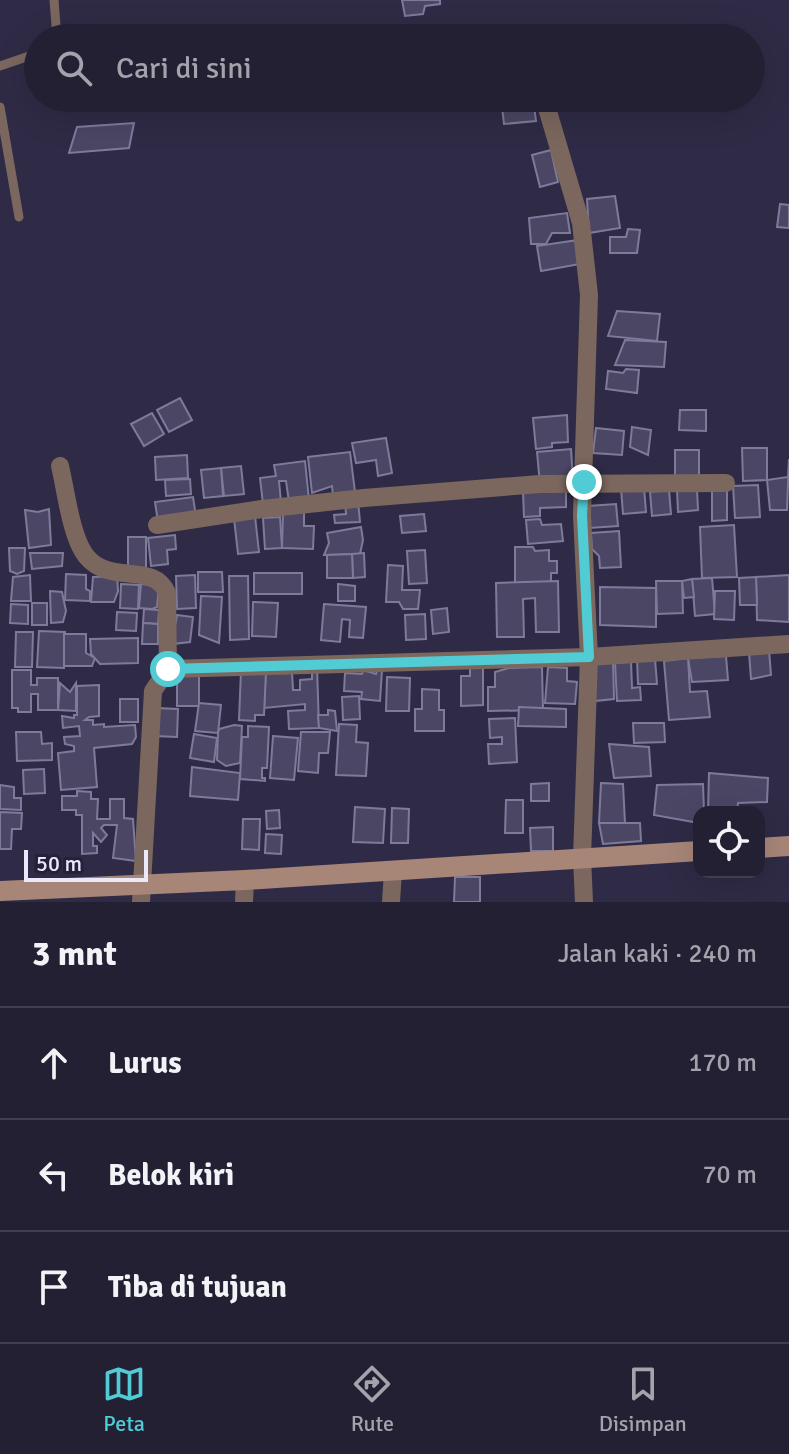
<!DOCTYPE html>
<html lang="id">
<head>
<meta charset="utf-8">
<style>
  :root { --surface:#232034; --page:#2b283c; --text:#f1f3f6; --muted:#a3a3ac; --line:#403e4f; --accent:#51ccd4 }
  body { margin:0; font-family:Signika,sans-serif; background:var(--page); color:var(--text) }
  .controls { position:absolute; right:24px; bottom:24px; display:grid; overflow:hidden; border-radius:16px; box-shadow:0 8px 32px #0002 }
  .controls button { width:72px; height:72px; display:grid; place-items:center; padding:0; border:0; border-bottom:2px solid var(--line); background:var(--surface); color:var(--text); font:40px sans-serif }
  .scale { position:absolute; left:24px; bottom:20px; width:124px; box-sizing:border-box; padding-left:8px; border:4px solid #eae9fb; border-top:0; font-size:22px; line-height:28px; white-space:nowrap; color:#eae9fb; -webkit-text-stroke:6px #25213b; paint-order:stroke }
  .stop { position:absolute; width:24px; height:24px; margin:-18px; border:6px solid #51ccd4; border-radius:50%; background:#fff }
  .stop.end { background:#51ccd4; border-color:#fff; box-shadow:0 2px 8px #0008 }
  .list { margin:0; padding:0; list-style:none }
  h2 { display:flex; justify-content:space-between; align-items:center; height:104px; margin:0; padding:0 32px; font-size:34px }
  h2 small { font-size:26px; font-weight:400; color:var(--muted) }
  .list li { display:grid; grid-template-columns:52px 1fr auto; gap:24px; align-items:center; box-sizing:border-box; height:112px; padding:0 32px; border-top:2px solid var(--line) }
  .list b { display:block; font-size:30px; white-space:nowrap }
  .list em { font-size:26px; font-style:normal; color:var(--muted) }
  .icon { flex:none; width:44px; height:44px; fill:none; stroke:currentColor; stroke-width:2; stroke-linecap:round; stroke-linejoin:round }
  .map { position:relative; flex:none; width:789px; height:902px; overflow:hidden }
  .search { position:absolute; background:var(--surface); box-shadow:0 8px 32px #0002; left:24px; right:24px; top:24px; height:88px; display:flex; align-items:center; gap:20px; box-sizing:border-box; padding:0 28px; border-radius:44px; color:var(--muted); font-size:30px }
  .sheet { height:440px; background:var(--surface) }
  nav { display:flex; justify-content:space-around; align-items:center; box-sizing:border-box; height:112px; border-top:2px solid var(--line); background:var(--surface); font-size:22px; color:var(--muted) }
  nav a { display:grid; justify-items:center; gap:4px }
  nav .on { color:var(--accent) }
  .map>svg:first-child { display:block }
  .building { fill:#4a4664; stroke:#7e7a9a; stroke-width:2 }
  .lines { fill:none; stroke-linecap:round; stroke-linejoin:round }
  .lane { stroke:#7c675e; stroke-width:9 }
  .street { stroke:#7c675e; stroke-width:18 }
  .secondary { stroke:#a78678; stroke-width:20 }
  .route { stroke:#51ccd4; stroke-width:10 }
</style>
</head>
<body>
<div class="map">
<svg width="789" height="902" viewBox="0 0 789 902">
  <rect width="100%" height="100%" fill="#2f2b46"/>
  <!-- building -->
  <g class="building">
    <polygon points="402,0 440,0 440,4 425,6 423,14 405,16"/>
    <polygon points="501,98 533,98 536,121 504,124"/>
    <polygon points="134,123 129,148 69,153 77,127"/>
    <polygon points="551,150 558,182 540,187 532,155"/>
    <polygon points="615,196 620,228 589,233 587,199"/>
    <polygon points="780,204 789,205 789,228 777,227"/>
    <polygon points="567,213 570,233 552,233 546,244 531,244 529,218"/>
    <polygon points="628,229 640,230 637,253 610,253 610,237 626,237"/>
    <polygon points="578,240 580,264 541,271 537,246"/>
    <polygon points="617,311 660,314 657,341 608,336"/>
    <polygon points="625,340 666,342 664,367 615,365"/>
    <polygon points="626,369 639,370 637,393 606,389 608,371 623,373"/>
    <polygon points="180,398 192,420 169,432 157,410"/>
    <polygon points="680,410 706,410 706,431 679,430"/>
    <polygon points="152,413 164,434 144,446 131,424"/>
    <polygon points="567,415 568,442 552,443 552,447 536,449 533,418"/>
    <polygon points="632,427 651,430 648,455 630,447"/>
    <polygon points="596,428 624,431 622,455 593,453"/>
    <polygon points="386,438 392,473 378,476 376,460 356,463 352,443"/>
    <polygon points="742,448 767,448 767,480 743,481"/>
    <polygon points="571,449 573,480 540,484 537,452"/>
    <rect x="675" y="450" width="24" height="27"/>
    <polygon points="350,452 355,492 333,495 332,486 312,493 308,457"/>
    <polygon points="187,455 188,478 156,480 155,457"/>
    <polygon points="789,459 787,510 770,510 767,480 788,477"/>
    <polygon points="305,461 309,500 289,502 286,481 279,481 281,502 263,504 260,478 276,476 274,465"/>
    <polygon points="241,466 244,494 224,496 221,468"/>
    <polygon points="221,468 223,496 204,498 201,470"/>
    <polygon points="190,479 191,494 166,496 165,480"/>
    <polygon points="758,485 760,517 735,518 733,486"/>
    <polygon points="644,487 646,512 623,514 621,488"/>
    <polygon points="712,488 727,488 727,520 712,521"/>
    <polygon points="697,489 698,510 678,512 677,490"/>
    <polygon points="566,490 566,507 540,508 540,516 524,517 523,492"/>
    <polygon points="669,490 671,514 652,516 650,492"/>
    <polygon points="193,497 196,517 158,522 155,502"/>
    <polygon points="358,501 360,522 335,523 334,515 346,514 345,502"/>
    <polygon points="616,504 618,526 589,528 588,506"/>
    <polygon points="49,509 51,545 29,548 25,510 38,512"/>
    <polygon points="283,511 304,511 304,526 314,526 313,549 282,548"/>
    <polygon points="424,514 426,531 402,533 400,516"/>
    <polygon points="255,516 259,552 238,554 234,518"/>
    <polygon points="280,517 282,548 265,549 263,518"/>
    <polygon points="540,519 542,525 561,524 563,541 528,544 526,520"/>
    <polygon points="734,525 737,577 702,578 700,527"/>
    <polygon points="361,527 363,540 360,554 324,555 329,543 327,533"/>
    <polygon points="619,531 621,567 600,568 599,556 592,549 591,533"/>
    <polygon points="175,535 176,549 167,550 168,564 151,566 148,538"/>
    <rect x="128" y="537" width="18" height="31"/>
    <polygon points="515,547 533,547 535,551 549,550 549,561 557,561 557,573 551,573 551,584 515,585"/>
    <polygon points="9,548 25,548 24,571 17,574 10,571"/>
    <polygon points="425,550 427,583 409,584 407,551"/>
    <polygon points="30,553 63,553 62,566 32,569"/>
    <polygon points="364,553 365,577 353,578 352,554"/>
    <polygon points="352,554 353,578 327,578 327,555"/>
    <polygon points="388,565 403,566 402,590 420,590 418,609 403,609 399,602 386,602"/>
    <polygon points="198,572 222,572 223,592 198,592"/>
    <rect x="254" y="573" width="48" height="21"/>
    <polygon points="66,574 86,575 86,589 90,591 90,601 65,600"/>
    <polygon points="30,575 31,601 11,601 13,577"/>
    <polygon points="195,575 196,608 177,609 176,576"/>
    <polygon points="789,575 789,622 757,620 756,577"/>
    <polygon points="117,576 118,591 114,602 91,602 93,577"/>
    <polygon points="229,576 248,576 249,639 230,640"/>
    <polygon points="756,577 757,605 740,605 739,578"/>
    <polygon points="712,578 715,614 695,616 692,579"/>
    <polygon points="692,579 694,597 684,598 682,581"/>
    <polygon points="558,581 559,632 536,632 535,598 523,599 524,637 497,637 496,583"/>
    <polygon points="656,581 682,581 683,613 657,614"/>
    <polygon points="121,584 139,585 138,609 120,608"/>
    <polygon points="141,584 159,586 157,607 152,609 139,608"/>
    <polygon points="338,584 355,586 355,601 338,601"/>
    <polygon points="600,587 656,588 656,627 600,625"/>
    <polygon points="50,591 62,592 66,611 63,622 51,623"/>
    <polygon points="715,591 735,591 734,620 714,619"/>
    <polygon points="201,596 222,597 219,643 199,635"/>
    <polygon points="253,602 278,603 276,637 252,636"/>
    <rect x="32" y="603" width="15" height="22"/>
    <polygon points="11,604 28,605 28,624 10,623"/>
    <polygon points="324,604 366,607 363,638 349,637 350,620 342,619 340,642 321,640"/>
    <polygon points="447,608 449,632 433,634 431,610"/>
    <polygon points="144,609 159,610 158,624 143,623"/>
    <polygon points="117,612 137,613 136,631 116,630"/>
    <polygon points="425,614 426,639 406,640 405,615"/>
    <polygon points="177,615 193,617 190,642 172,644"/>
    <polygon points="143,623 158,624 158,644 142,644"/>
    <polygon points="39,631 65,632 64,668 37,667"/>
    <polygon points="16,632 33,632 32,667 15,667"/>
    <polygon points="64,634 86,634 86,653 95,658 92,666 64,666"/>
    <polygon points="138,638 138,663 100,664 91,654 90,639"/>
    <polygon points="769,650 771,675 751,679 749,652"/>
    <polygon points="726,656 728,680 692,682 688,658"/>
    <polygon points="688,658 690,692 707,691 710,717 669,720 664,661"/>
    <polygon points="637,659 655,659 657,684 638,684"/>
    <polygon points="613,660 614,699 585,702 592,661"/>
    <polygon points="631,661 632,688 640,687 641,700 617,701 615,662"/>
    <polygon points="470,665 483,665 483,705 461,706 461,676 470,676"/>
    <polygon points="312,666 317,666 319,728 289,729 288,711 305,710 305,704 264,708 266,671 292,673 293,690 300,690 300,680 312,679"/>
    <polygon points="542,667 543,710 488,711 488,687 495,687 495,672 509,668"/>
    <polygon points="548,667 567,668 567,681 577,682 575,704 545,703"/>
    <polygon points="12,670 31,670 31,685 37,685 37,678 58,678 58,710 38,710 38,694 31,694 31,712 18,712 18,708 12,708"/>
    <polygon points="363,670 376,674 377,670 382,670 380,701 361,699 362,692 344,691 345,673 362,674"/>
    <polygon points="241,671 266,671 264,715 255,715 255,721 239,720"/>
    <rect x="177" y="674" width="22" height="32"/>
    <polygon points="387,677 410,678 409,711 386,711"/>
    <polygon points="60,683 70,692 76,683 76,711 58,710"/>
    <polygon points="99,685 99,716 89,717 85,720 93,720 93,725 104,724 104,727 135,725 136,737 132,744 94,748 97,787 61,790 58,753 74,751 74,746 65,744 64,737 80,736 79,726 63,728 62,716 74,718 74,715 77,715 77,686"/>
    <polygon points="422,689 439,690 439,710 444,710 444,731 415,731 415,709 422,709"/>
    <polygon points="359,696 360,719 343,720 342,697"/>
    <rect x="120" y="699" width="18" height="23"/>
    <polygon points="199,703 221,705 218,733 195,731"/>
    <polygon points="519,707 566,709 566,727 518,726"/>
    <polygon points="156,708 178,709 177,737 155,736"/>
    <polygon points="328,710 335,711 337,731 319,728 318,715 328,715"/>
    <polygon points="515,718 517,762 489,764 488,744 502,744 502,737 490,738 489,719"/>
    <polygon points="633,723 664,723 665,742 634,743"/>
    <polygon points="339,724 357,725 356,742 368,743 366,776 336,775"/>
    <polygon points="234,725 242,726 240,763 226,766 217,760 218,733 219,729"/>
    <polygon points="248,726 269,727 267,768 262,768 262,778 265,778 265,781 240,779 242,737 248,737"/>
    <polygon points="16,732 41,732 42,744 52,743 52,760 17,761"/>
    <polygon points="301,732 330,732 328,753 319,753 318,773 298,771"/>
    <polygon points="194,734 217,738 214,762 190,758"/>
    <polygon points="273,736 298,738 294,780 270,778"/>
    <polygon points="609,744 649,747 651,776 614,778"/>
    <polygon points="192,767 240,773 238,800 190,796"/>
    <polygon points="44,769 45,793 24,794 23,770"/>
    <polygon points="709,773 768,778 767,802 738,803 737,812 708,812"/>
    <polygon points="549,783 549,801 531,801 531,784"/>
    <polygon points="601,783 623,784 625,823 599,823"/>
    <polygon points="703,784 704,812 699,812 699,823 654,815 657,785"/>
    <polygon points="0,785 14,787 14,798 21,798 21,810 0,809"/>
    <polygon points="77,791 91,792 91,799 98,799 97,819 110,819 110,799 124,799 124,818 133,819 136,861 113,858 117,825 104,825 101,828 107,835 101,842 93,833 93,846 97,846 97,853 82,854 82,815 76,815 76,810 62,810 62,796 77,796"/>
    <polygon points="506,800 523,800 523,833 505,833"/>
    <polygon points="355,807 385,809 383,843 353,842"/>
    <polygon points="392,808 409,809 408,843 391,843"/>
    <polygon points="279,810 280,828 267,829 266,811"/>
    <polygon points="0,812 22,813 21,829 12,829 11,849 0,849"/>
    <polygon points="243,819 260,819 259,850 242,849"/>
    <polygon points="599,823 640,823 641,841 603,844"/>
    <polygon points="553,827 553,851 531,851 530,828"/>
    <polygon points="266,834 282,835 281,854 265,853"/>
    <polygon points="455,877 480,877 480,902 454,902"/>
  </g>
  <g class="lines">
    <!-- lane -->
    <g class="lane">
      <polyline points="54,0 57,38"/>
      <polyline points="0,66 38,53"/>
      <polyline points="0,107 19,217"/>
    </g>
    <!-- street -->
    <g class="street">
      <polyline points="544,98 581,223 589,295 582,515 589,657 582,858 584,902"/>
      <path d="M60,466C66,491 71,537 86,556C110,586 153,561 167,593L168,669"/>
      <polyline points="157,525 262,509 364,498 540,484 726,483"/>
      <polyline points="141,902 153,691 168,669 589,657 789,644"/>
      <polyline points="244,902 245,880"/>
      <polyline points="391,902 393,871"/>
    </g>
    <!-- secondary -->
    <g class="secondary">
      <polyline points="759,848 789,846"/>
      <polyline points="0,891 245,880 699,851"/>
    </g>
  </g>
  <g class="lines">
    <!-- route -->
    <polyline class="route" points="168,669 589,657 582,515 584,482"/>
  </g>
</svg>
<div class="controls">
<button><svg class="icon" aria-label="locate" viewBox="0 0 24 24"><circle cx="12" cy="12" r="6"/><path d="M12 2v4M12 18v4M2 12h4M18 12h4"/></svg></button>
</div>
<div class="scale">50 m</div>
<div class="stop" style="left:168px;top:669px"></div>
<div class="stop end" style="left:584px;top:482px"></div>
<div class="search"><svg class="icon" aria-label="search" viewBox="0 0 24 24"><circle cx="10" cy="10" r="6"/><path d="M15 15l6 6"/></svg>Cari di sini</div>
</div>
<section class="sheet">
<h2>3 mnt<small>Jalan kaki · 240 m</small></h2>
<ul class="list">
<li><svg class="icon" aria-label="ahead" viewBox="0 0 24 24"><path d="M12 20V5M6 11l6-6 6 6"/></svg><div><b>Lurus</b></div><em>170 m</em></li>
<li><svg class="icon" aria-label="left" viewBox="0 0 24 24"><path d="M17 20v-9H6M10 6l-5 5 5 5"/></svg><div><b>Belok kiri</b></div><em>70 m</em></li>
<li><svg class="icon" aria-label="arrive" viewBox="0 0 24 24"><path d="M6 21V4h12l-3 4 3 4H6"/></svg><div><b>Tiba di tujuan</b></div></li>
</ul>
</section>
<nav>
<a class="on"><svg class="icon" aria-label="map" viewBox="0 0 24 24"><path d="M3 6l6-2 6 2 6-2v14l-6 2-6-2-6 2zM9 4v14M15 6v14"/></svg>Peta</a>
<a><svg class="icon" aria-label="directions" viewBox="0 0 24 24"><path d="M12 3l9 9-9 9-9-9zM9 14v-3h6M13 9l2 2-2 2"/></svg>Rute</a>
<a><svg class="icon" aria-label="saved" viewBox="0 0 24 24"><path d="M7 4h10v16l-5-4-5 4z"/></svg>Disimpan</a>
</nav>
</body>
</html>
